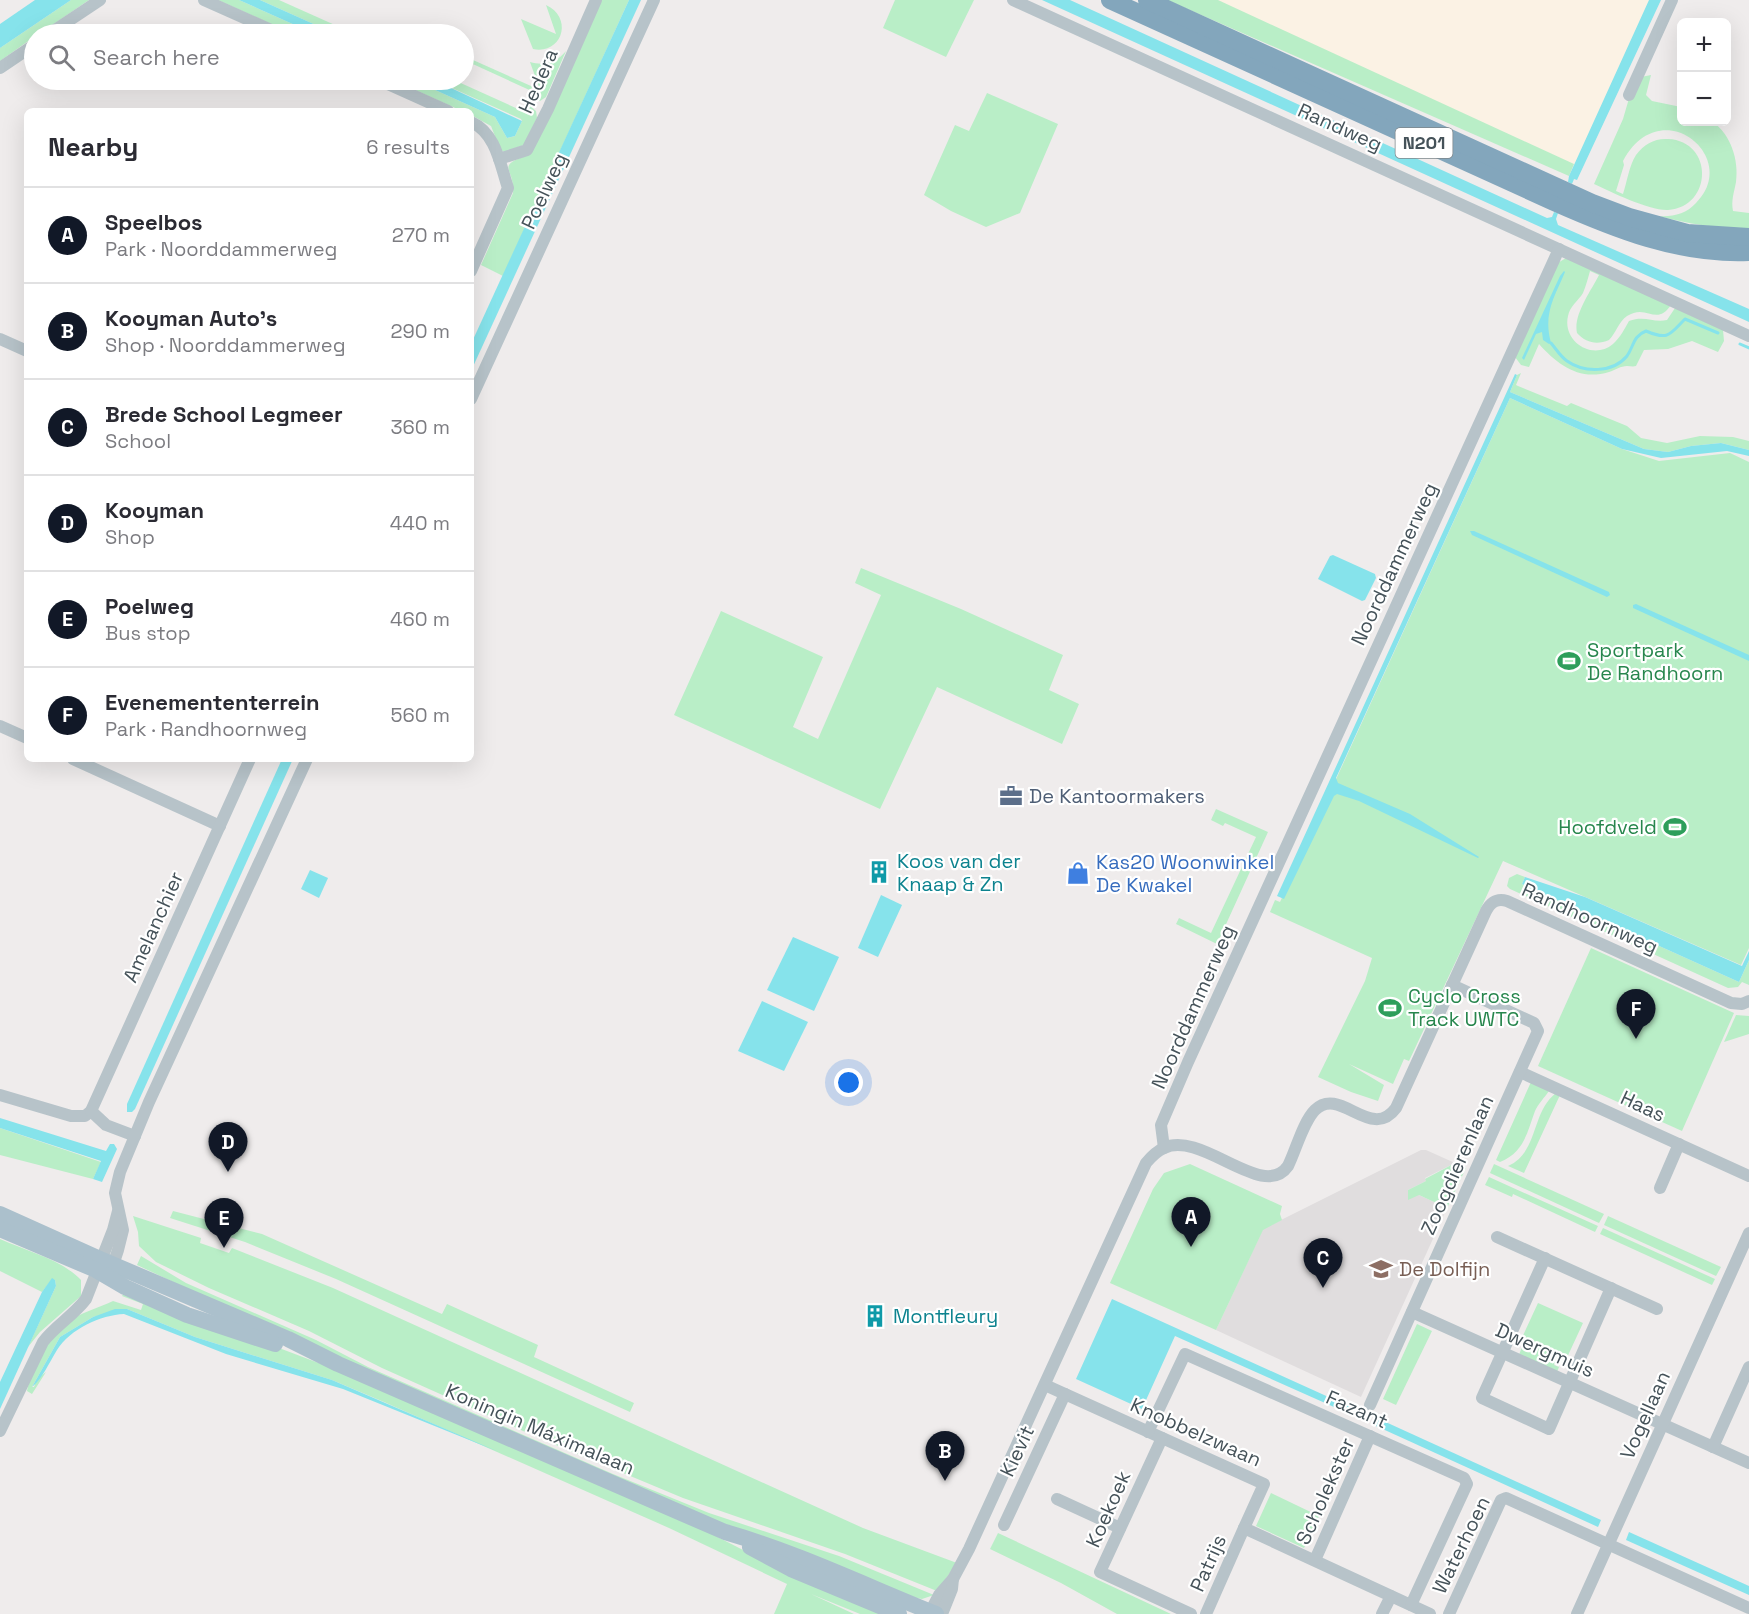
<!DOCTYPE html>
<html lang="en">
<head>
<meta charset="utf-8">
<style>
  :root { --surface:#fff; --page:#f2f2f3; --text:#2b2b33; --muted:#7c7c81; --line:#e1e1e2; --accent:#111827 }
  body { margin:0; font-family:"Space Grotesk",sans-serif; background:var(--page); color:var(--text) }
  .controls { position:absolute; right:18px; top:18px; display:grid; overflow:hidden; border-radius:9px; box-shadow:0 6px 24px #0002 }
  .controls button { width:54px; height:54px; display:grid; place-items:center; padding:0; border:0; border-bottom:2px solid var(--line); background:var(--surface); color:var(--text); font:30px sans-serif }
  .you { position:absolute; left:849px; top:1083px; width:21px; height:21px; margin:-15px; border:4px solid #fff; border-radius:50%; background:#1a73e8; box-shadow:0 0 0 9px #1a73e833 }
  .badge { display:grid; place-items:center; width:39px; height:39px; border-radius:50%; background:var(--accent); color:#fff; font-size:20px; font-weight:700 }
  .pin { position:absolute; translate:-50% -50px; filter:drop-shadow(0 2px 3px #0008) }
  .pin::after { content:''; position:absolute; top:32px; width:21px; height:18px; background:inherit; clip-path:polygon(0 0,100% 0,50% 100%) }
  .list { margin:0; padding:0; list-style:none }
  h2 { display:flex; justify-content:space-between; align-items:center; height:78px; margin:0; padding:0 24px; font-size:26px }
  h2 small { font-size:20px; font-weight:400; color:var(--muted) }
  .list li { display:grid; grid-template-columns:39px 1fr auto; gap:18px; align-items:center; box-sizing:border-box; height:96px; padding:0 24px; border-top:2px solid var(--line) }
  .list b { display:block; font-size:22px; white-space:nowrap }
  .list p { margin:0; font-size:20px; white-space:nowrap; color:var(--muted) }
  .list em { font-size:20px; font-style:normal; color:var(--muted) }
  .icon { flex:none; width:33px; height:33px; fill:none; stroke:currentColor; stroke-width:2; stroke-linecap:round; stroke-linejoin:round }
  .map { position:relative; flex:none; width:1749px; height:1614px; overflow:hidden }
  .search { position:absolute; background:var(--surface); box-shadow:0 6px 24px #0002; left:24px; top:24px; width:450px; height:66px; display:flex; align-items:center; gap:15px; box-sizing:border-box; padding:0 21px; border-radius:33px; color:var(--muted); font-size:22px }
  .panel { position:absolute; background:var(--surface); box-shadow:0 6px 24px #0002; left:24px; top:108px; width:450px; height:654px; border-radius:9px }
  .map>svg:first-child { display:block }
  .commercial { fill:#fbf2e4 }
  .education { fill:#e0ddde }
  .green { fill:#b9eec7 }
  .water { fill:#86e3eb }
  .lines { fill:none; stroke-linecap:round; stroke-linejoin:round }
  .stream { stroke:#86e3eb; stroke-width:3 }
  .minor { stroke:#b7c3c9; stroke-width:12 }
  .major { stroke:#abc0cc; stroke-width:16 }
  .highway { stroke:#83a6bc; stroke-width:18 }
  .labels { text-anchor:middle; stroke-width:4.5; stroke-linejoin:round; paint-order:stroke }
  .shield { fill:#fff; stroke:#7d868b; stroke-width:1.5 }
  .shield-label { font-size:18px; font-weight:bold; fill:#455259 }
  .street-label { font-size:20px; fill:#455259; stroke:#fff }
  .leisure-label { font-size:20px; fill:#27864d; stroke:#fff; text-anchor:start }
  .service-label { font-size:20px; fill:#4e5e75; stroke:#fff; text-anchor:start }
  .culture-label { font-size:20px; fill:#0d838f; stroke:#fff; text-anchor:start }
  .shop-label { font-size:20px; fill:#366cbe; stroke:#fff; text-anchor:start }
  .education-label { font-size:20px; fill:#785e54; stroke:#fff; text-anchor:start }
</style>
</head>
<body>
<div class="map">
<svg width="1749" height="1614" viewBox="0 0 1749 1614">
  <rect width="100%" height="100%" fill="#efecec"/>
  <!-- commercial -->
  <polygon class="commercial" points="1215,0 1656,0 1580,168"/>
  <!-- education -->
  <polygon class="education" points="1421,1150 1426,1150 1455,1163 1425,1178 1426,1181 1408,1190 1447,1208 1361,1397 1216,1330 1263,1229"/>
  <!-- green -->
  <g class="green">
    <polygon points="71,0 89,0 39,34 34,34 34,37 0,61 0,48"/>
    <polygon points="218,0 239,0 315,34 293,34"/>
    <polygon points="260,0 279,0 355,34 336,34"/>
    <path d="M601,0H629L503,276L481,265L513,193C515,167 494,167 528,155Z"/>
    <polygon points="895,0 974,0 946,57 883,28"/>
    <polygon points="1167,0 1218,0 1574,164 1569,176"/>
    <path d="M546,5C574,18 562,55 533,49L521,19L556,34Z"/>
    <path d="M566,51L546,97L540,101L534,100L536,93L464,60V56L540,90L530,62C544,66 556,63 566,51Z"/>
    <path d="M1651,75L1646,95L1652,101L1681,107L1682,122H1713C1731,135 1739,160 1736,182C1734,193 1731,200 1733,211L1749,213V230C1717,228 1689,224 1658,216C1673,217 1686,214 1696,203C1742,158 1661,90 1623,161L1624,165L1616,191L1623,194C1627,182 1629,166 1636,155C1644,144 1655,138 1668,139C1714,141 1713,207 1668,210C1650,211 1611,192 1594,184L1623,119L1630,95L1641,77Z"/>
    <polygon points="393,80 413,80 495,117 507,138 515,136 522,121 521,119 434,80 454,80 527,113 530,106 536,111 537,118 524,145 504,152 500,149 491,126 471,115 471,111 462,111"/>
    <polygon points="987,93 1058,124 1020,213 986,227 951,211 924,195 955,125 969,131"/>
    <path d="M1566,258L1671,305C1656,327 1647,303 1627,316C1619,321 1616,333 1609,340C1597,345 1586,343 1577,333C1573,315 1591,291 1599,275L1590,271C1588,278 1586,286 1583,293C1578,301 1570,306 1568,316C1562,342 1593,361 1613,344C1620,338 1625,328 1629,321C1645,315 1653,323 1667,320L1675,308L1723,330L1724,341L1718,352L1692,341L1668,349L1644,350L1636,366C1633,367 1630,366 1627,366C1621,366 1615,370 1609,372C1579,381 1558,365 1539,344L1529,367L1521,365L1515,357L1556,264Z"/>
    <polygon points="1521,373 1516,385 1518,386 1567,406 1571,403 1627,426 1641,438 1667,443 1700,436 1733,437 1749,441 1749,450 1721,443 1691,446 1668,452 1644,449 1510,392 1517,375"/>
    <polygon points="1510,398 1622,449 1659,461 1730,453 1749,462 1749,948 1741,965 1503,861 1409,1061 1404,1059 1393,1084 1349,1064 1384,1085 1378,1101 1351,1092 1318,1077 1365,981 1372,958 1270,912 1275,900 1280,902"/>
    <polygon points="861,568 961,609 1063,655 1049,690 1079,704 1062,744 937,687 880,809 674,715 721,611 823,657 793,727 818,739 881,595 855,583"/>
    <polygon points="1216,809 1268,832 1217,944 1176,924 1179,918 1211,933 1256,837 1225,823 1223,826 1211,820"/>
    <polygon points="1517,874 1525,877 1522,884 1739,982 1749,960 1749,985 1742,982 1738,987 1728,988 1510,889 1507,886 1509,878"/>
    <polygon points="1591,948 1734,1013 1682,1131 1538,1066"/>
    <polygon points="1736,1015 1749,1016 1749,1034 1724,1042"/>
    <path d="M1531,1082L1549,1091C1545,1097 1538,1104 1535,1111C1527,1133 1524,1152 1500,1162L1496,1160Z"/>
    <path d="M1556,1093L1560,1095L1524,1173L1508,1166C1539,1152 1531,1112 1556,1093Z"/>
    <polygon points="0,1128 101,1162 93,1179 0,1155"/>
    <polygon points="1455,1163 1466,1168 1447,1208 1419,1195 1408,1200 1408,1190 1426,1181 1425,1179"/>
    <polygon points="1190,1164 1282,1206 1280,1214 1282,1220 1263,1230 1216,1330 1110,1283 1153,1189 1164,1173"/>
    <polygon points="1494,1164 1604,1214 1599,1223 1490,1173"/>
    <polygon points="1489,1177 1598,1226 1595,1232 1513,1194 1512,1197 1485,1185"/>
    <polygon points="173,1211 262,1234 442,1314 447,1304 538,1345 534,1357 634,1403 630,1412 336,1279 245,1242 170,1218"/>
    <polygon points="133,1216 201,1238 200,1243 229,1253 232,1248 333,1288 863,1528 957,1563 937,1591 845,1554 683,1498 532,1435 382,1368 309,1331 209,1288 156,1262 139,1246 138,1232"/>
    <polygon points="1608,1216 1721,1267 1716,1276 1604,1225"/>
    <polygon points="1603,1228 1715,1279 1712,1285 1600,1234"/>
    <path d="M0,1239C26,1251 61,1259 81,1280V1296L40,1332L28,1347L56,1286L55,1280L52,1279L42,1292L0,1271Z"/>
    <polygon points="141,1256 186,1283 316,1340 368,1367 613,1474 709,1513 839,1556 934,1595 922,1599 910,1597 701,1515 277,1331 137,1265"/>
    <path d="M126,1290L345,1373L704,1530L778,1568L882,1614H860L811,1594L854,1614H774L787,1584L669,1528L384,1402L332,1380L195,1337L127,1309L93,1317L60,1337L32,1387H34L37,1379L46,1372L32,1394L27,1391C33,1364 49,1332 74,1318C86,1311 100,1307 113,1301L141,1310L143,1304L122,1296Z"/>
    <polygon points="1538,1303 1583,1323 1564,1364 1556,1360 1554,1365 1559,1367 1557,1372 1519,1355 1523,1344 1520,1342"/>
    <polygon points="1417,1324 1432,1331 1396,1405 1383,1399"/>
    <polygon points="1271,1493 1319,1516 1304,1548 1256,1526"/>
    <polygon points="998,1533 1171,1614 1117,1614 1061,1583 990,1549"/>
  </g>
  <!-- water -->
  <g class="water">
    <polygon points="35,0 71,0 0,48 0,24"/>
    <polygon points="239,0 260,0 336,34 315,34"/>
    <polygon points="629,0 641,0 471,371 471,344"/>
    <polygon points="1042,0 1070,0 1547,218 1552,217 1554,212 1558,213 1556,219 1558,225 1749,309 1749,322"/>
    <polygon points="1649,0 1661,0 1577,180 1574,179 1572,184 1568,182 1569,176"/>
    <polygon points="413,80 434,80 522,121 515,136 507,138 495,117"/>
    <path d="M1564,271L1565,272C1554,298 1543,314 1551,343L1549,344L1543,340L1542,332L1536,334L1524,360L1522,358L1560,276Z"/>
    <polygon points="1515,374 1517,375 1510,392 1644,449 1668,452 1691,446 1721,443 1749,450 1749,456 1727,451 1661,458 1622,449 1510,398 1336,778 1338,783 1410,814 1479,857 1478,858 1359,801 1337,794 1334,796 1284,899 1277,896"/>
    <polygon points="1470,531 1474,531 1609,592 1610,595 1607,597 1472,535"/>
    <polygon points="1333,555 1375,574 1376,578 1365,600 1362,601 1318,579 1330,556"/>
    <polygon points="1636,604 1749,655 1749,661 1633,608 1633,605"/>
    <polygon points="282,759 293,759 135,1109 132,1112 127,1112 127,1104"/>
    <polygon points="310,870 328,878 319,898 301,889"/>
    <polygon points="1525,877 1585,897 1742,966 1749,951 1749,960 1739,982 1522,884"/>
    <polygon points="881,895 902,905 878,957 858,948"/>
    <polygon points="793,937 839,957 814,1011 767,990"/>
    <polygon points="762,1001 808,1022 784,1071 738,1051"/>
    <polygon points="0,1118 106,1151 110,1144 114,1144 117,1149 102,1182 93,1179 101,1161 0,1128"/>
    <polygon points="52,1278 55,1280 56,1286 0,1409 0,1382 42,1292"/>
    <polygon points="1112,1299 1355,1409 1352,1415 1175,1336 1142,1409 1076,1379"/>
    <path d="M115,1309H127L195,1337L332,1380L499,1452L343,1389L226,1354L124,1314C101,1315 70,1329 57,1350C49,1363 42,1379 32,1387L60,1337L93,1317Z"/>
    <polygon points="1379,1419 1601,1520 1598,1527 1376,1426"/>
    <polygon points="1629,1532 1749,1586 1749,1595 1626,1540"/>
  </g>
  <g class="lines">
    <!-- stream -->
    <g class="stream">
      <path d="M1551,343C1556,349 1561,357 1567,361C1584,373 1613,373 1627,356C1634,346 1633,336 1646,331C1669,341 1670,334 1685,319L1718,333"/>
      <polyline points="1740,344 1749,348"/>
    </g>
    <!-- minor -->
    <g class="minor">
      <polyline points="204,0 280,34"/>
      <polyline points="1013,0 1749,336"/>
      <polyline points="49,34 100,0"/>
      <polyline points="0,68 34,45"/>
      <polyline points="379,80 448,111"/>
      <polyline points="1629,95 1672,0"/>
      <path d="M471,122C496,133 500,164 508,188L471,271"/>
      <polyline points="499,159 527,150 548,109 596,0"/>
      <polyline points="0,339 27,351"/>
      <polyline points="471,399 654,0"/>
      <polyline points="0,726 27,738"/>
      <polyline points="73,759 220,826"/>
      <polyline points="1520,1072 1749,1176"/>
      <polyline points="0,1095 71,1116 85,1116 91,1111 250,759"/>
      <polyline points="91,1111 106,1125 135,1136"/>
      <polyline points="1164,1148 1161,1125 1188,1062 1559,249"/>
      <polyline points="1660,1188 1679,1144"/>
      <polyline points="1497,1237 1657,1309"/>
      <polyline points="1545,1258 1482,1398 1549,1429 1611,1288"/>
      <polyline points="106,1267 113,1265 118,1250 123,1230 115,1193 120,1172 149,1102 307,759"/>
      <polyline points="1412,1312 1749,1463"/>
      <polyline points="1045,1385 1264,1484 1244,1528 1430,1614"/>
      <polyline points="1370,1405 1538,1031 1534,1023 1452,985"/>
      <path d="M0,1431L43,1342C55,1326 73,1316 86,1299L113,1230L118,1211"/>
      <polyline points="1148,1432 1185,1354 1464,1478 1467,1484 1411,1605"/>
      <polyline points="1162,1438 1100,1572 1191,1614"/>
      <polyline points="1713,1447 1749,1367"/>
      <polyline points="1057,1499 1120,1528"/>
      <polyline points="1004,1525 1065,1394"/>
      <polyline points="1315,1560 1370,1436"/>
      <path d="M929,1614L939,1595L953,1579L969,1549L1146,1163C1151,1157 1157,1151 1164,1148C1202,1130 1263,1202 1288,1166C1296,1150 1303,1122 1315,1110C1340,1085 1371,1142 1396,1108L1486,911C1491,902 1497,898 1507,901L1731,1003L1742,1004L1749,1001"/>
      <polyline points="942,1614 952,1589 953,1579"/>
      <polyline points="1206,1614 1244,1528"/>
      <polyline points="1382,1614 1391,1596"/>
      <polyline points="1449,1614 1501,1500 1506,1498 1749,1608"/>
      <polyline points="1577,1614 1749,1233"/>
    </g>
    <!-- major -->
    <g class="major">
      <path d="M0,1214L100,1259L288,1339L338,1364L725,1532C798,1553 866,1586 936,1614"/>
      <polyline points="0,1229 96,1270 125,1287 187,1315 275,1344"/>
      <polyline points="750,1547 791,1569 899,1614"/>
    </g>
    <!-- highway -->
    <g class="highway">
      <path d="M1110,0L1552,201C1615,229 1679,255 1749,252"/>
      <polyline points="1147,0 1592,203 1629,217 1687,233 1749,237"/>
    </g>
  </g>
  <!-- icons -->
  <defs>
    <g id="stadium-bare" transform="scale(1.8)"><path d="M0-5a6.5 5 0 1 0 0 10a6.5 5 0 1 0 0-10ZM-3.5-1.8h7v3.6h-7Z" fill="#2e9e5b" stroke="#fff" stroke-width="2.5" paint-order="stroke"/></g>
    <g id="office-bare" transform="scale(1.8)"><path d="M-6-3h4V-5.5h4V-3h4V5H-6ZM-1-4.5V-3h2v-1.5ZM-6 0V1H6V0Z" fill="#5c6f8a" stroke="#fff" stroke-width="2.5" paint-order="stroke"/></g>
    <g id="building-bare" transform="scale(1.8)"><path d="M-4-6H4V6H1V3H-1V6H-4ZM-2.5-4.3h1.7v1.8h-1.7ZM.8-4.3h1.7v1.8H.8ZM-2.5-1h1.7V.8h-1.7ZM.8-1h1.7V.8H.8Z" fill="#0f9aa8" stroke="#fff" stroke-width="2.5" paint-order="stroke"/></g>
    <g id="shop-bare" transform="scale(1.8)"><path d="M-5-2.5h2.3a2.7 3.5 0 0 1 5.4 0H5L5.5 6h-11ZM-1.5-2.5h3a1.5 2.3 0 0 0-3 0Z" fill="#3f7fe0" stroke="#fff" stroke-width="2.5" paint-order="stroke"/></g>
    <g id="school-bare" transform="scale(1.8)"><path d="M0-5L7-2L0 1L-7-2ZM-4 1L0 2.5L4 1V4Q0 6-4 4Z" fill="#8d6e63" stroke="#fff" stroke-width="2.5" paint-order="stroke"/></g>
  </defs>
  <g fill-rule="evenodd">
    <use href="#stadium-bare" x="1569" y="661"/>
    <use href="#office-bare" x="1011" y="796"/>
    <use href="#stadium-bare" x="1675" y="827"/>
    <use href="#building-bare" x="879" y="872"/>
    <use href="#shop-bare" x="1078" y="873"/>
    <use href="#stadium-bare" x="1390" y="1008"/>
    <use href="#school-bare" x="1381" y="1269"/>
    <use href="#building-bare" x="875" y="1316"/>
  </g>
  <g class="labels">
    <!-- shield labels -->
    <rect class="shield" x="1395.5" y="128" width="57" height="30" rx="4.5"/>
    <g class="shield-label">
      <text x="1424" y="149">N201</text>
    </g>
    <!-- street labels -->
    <g class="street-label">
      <text transform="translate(538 81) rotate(-66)" y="7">Hedera</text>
      <text transform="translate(1340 127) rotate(24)" y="7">Randweg</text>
      <text transform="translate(544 191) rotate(-65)" y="7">Poelweg</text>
      <text transform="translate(1394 564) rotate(-65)" y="7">Noorddammerweg</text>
      <text transform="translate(1590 918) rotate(24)" y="7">Randhoornweg</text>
      <text transform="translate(153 927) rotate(-66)" y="7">Amelanchier</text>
      <text transform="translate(1193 1007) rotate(-66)" y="7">Noorddammerweg</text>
      <text transform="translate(1643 1106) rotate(25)" y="7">Haas</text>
      <text transform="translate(1457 1165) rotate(-66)" y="7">Zoogdierenlaan</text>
      <text transform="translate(1545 1350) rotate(24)" y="7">Dwergmuis</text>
      <text transform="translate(1357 1409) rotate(24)" y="7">Fazant</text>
      <text transform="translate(1645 1415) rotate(-66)" y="7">Vogellaan</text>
      <text transform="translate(540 1429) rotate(23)" y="7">Koningin Máximalaan</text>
      <text transform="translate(1196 1432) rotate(24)" y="7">Knobbelzwaan</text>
      <text transform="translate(1017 1451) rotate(-65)" y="7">Kievit</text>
      <text transform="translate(1325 1491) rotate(-66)" y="7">Scholekster</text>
      <text transform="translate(1108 1509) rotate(-66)" y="7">Koekoek</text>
      <text transform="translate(1461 1545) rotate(-64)" y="7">Waterhoen</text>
      <text transform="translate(1208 1563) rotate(-66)" y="7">Patrijs</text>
    </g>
    <!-- leisure labels -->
    <g class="leisure-label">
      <text x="1587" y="657">Sportpark<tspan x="1587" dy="23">De Randhoorn</tspan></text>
      <text x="1657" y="834" text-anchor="end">Hoofdveld</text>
      <text x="1408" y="1003">Cyclo Cross<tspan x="1408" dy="23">Track UWTC</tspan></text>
    </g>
    <!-- service labels -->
    <g class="service-label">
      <text x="1029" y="803">De Kantoormakers</text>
    </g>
    <!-- culture labels -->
    <g class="culture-label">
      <text x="897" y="868">Koos van der<tspan x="897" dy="23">Knaap &amp; Zn</tspan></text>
      <text x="893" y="1323">Montfleury</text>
    </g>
    <!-- shop labels -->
    <g class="shop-label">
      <text x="1096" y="869">Kas20 Woonwinkel<tspan x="1096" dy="23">De Kwakel</tspan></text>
    </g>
    <!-- education labels -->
    <g class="education-label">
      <text x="1399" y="1276">De Dolfijn</text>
    </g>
  </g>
</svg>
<div class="controls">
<button>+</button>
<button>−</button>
</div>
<div class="you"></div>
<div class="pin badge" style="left:1191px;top:1247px">A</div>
<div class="pin badge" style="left:945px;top:1481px">B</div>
<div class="pin badge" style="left:1323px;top:1288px">C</div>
<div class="pin badge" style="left:228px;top:1172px">D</div>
<div class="pin badge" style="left:224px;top:1248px">E</div>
<div class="pin badge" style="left:1636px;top:1039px">F</div>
<div class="search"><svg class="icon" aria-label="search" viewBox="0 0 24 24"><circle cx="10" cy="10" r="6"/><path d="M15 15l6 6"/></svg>Search here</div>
<section class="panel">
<h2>Nearby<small>6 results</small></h2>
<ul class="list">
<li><span class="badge">A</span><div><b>Speelbos</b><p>Park · Noorddammerweg</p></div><em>270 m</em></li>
<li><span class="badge">B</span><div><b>Kooyman Auto's</b><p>Shop · Noorddammerweg</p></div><em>290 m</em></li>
<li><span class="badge">C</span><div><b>Brede School Legmeer</b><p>School</p></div><em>360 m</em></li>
<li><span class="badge">D</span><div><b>Kooyman</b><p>Shop</p></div><em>440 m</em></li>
<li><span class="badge">E</span><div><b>Poelweg</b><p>Bus stop</p></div><em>460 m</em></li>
<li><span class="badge">F</span><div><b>Evenemententerrein</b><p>Park · Randhoornweg</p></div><em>560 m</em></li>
</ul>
</section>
</div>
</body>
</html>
